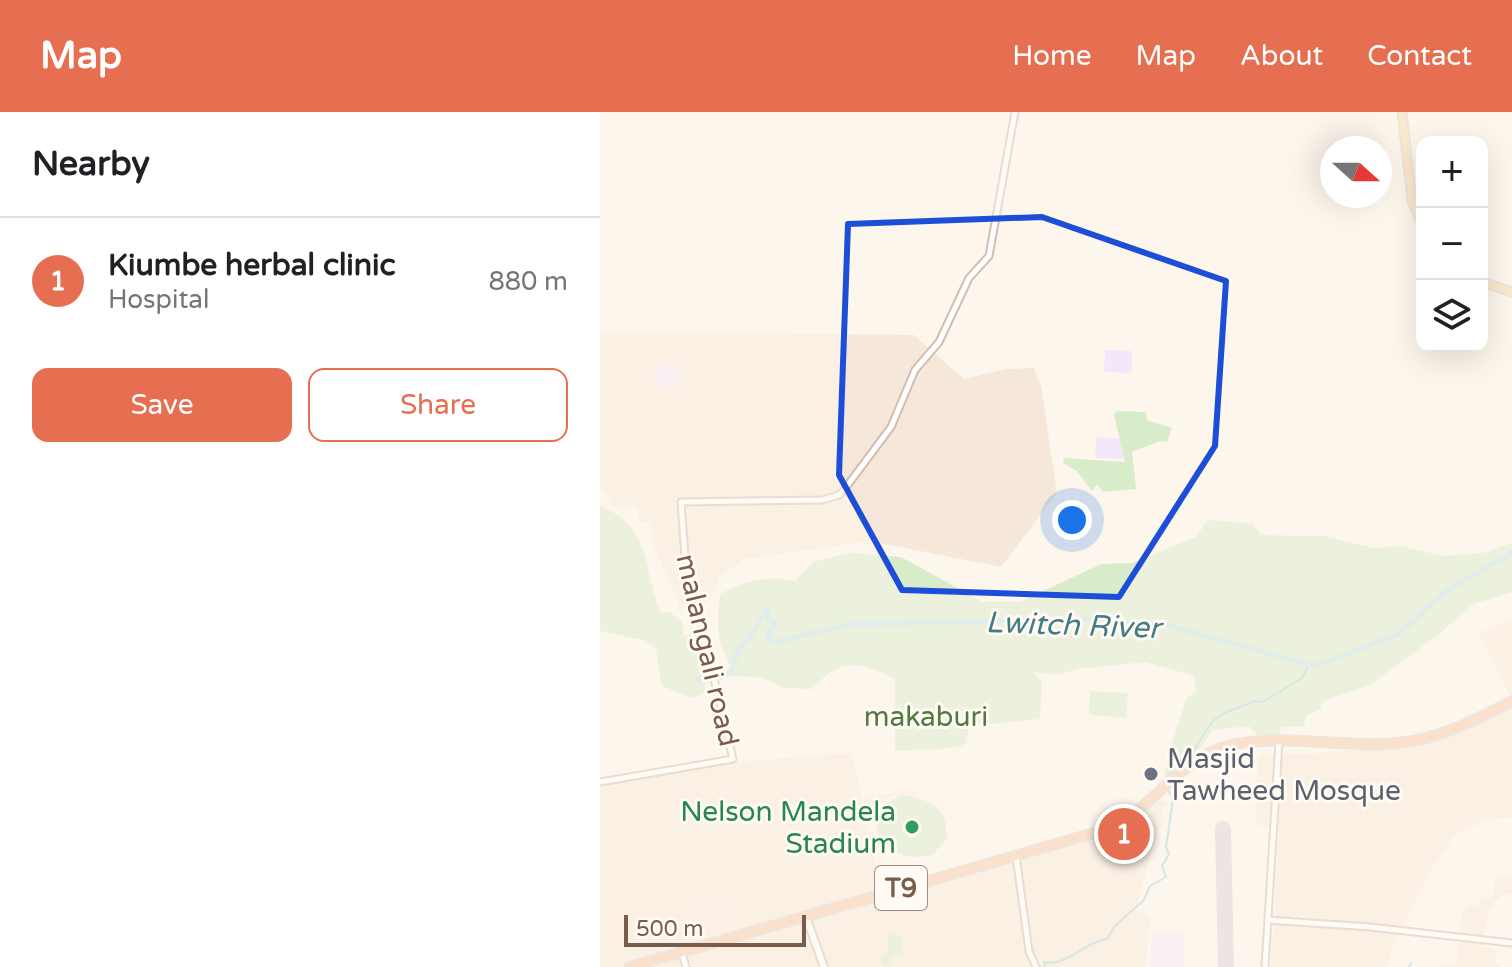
<!DOCTYPE html>
<html lang="en">
<head>
<meta charset="utf-8">
<style>
  :root { --surface:#fff; --page:#f6f6f6; --text:#202124; --muted:#757577; --line:#e0e0e0; --accent:#e76f51 }
  body { margin:0; font-family:"Varela Round",sans-serif; background:var(--page); color:var(--text) }
  .controls { position:absolute; right:24px; top:24px; display:grid; overflow:hidden; border-radius:16px; box-shadow:0 8px 32px #0002 }
  .controls button { width:72px; height:72px; display:grid; place-items:center; padding:0; border:0; border-bottom:2px solid var(--line); background:var(--surface); color:var(--text); font:40px sans-serif }
  .compass { position:absolute; left:720px; top:24px; width:72px; height:72px; border-radius:50%; background:var(--surface); box-shadow:0 8px 32px #0002; rotate:111deg }
  .scale { position:absolute; left:24px; bottom:20px; width:182px; box-sizing:border-box; padding-left:8px; border:4px solid #7a5c4d; border-top:0; font-size:22px; line-height:28px; white-space:nowrap; color:#7a5c4d; -webkit-text-stroke:6px #fffaf3; paint-order:stroke }
  .you { position:absolute; left:472px; top:408px; width:28px; height:28px; margin:-20px; border:6px solid #fff; border-radius:50%; background:#1a73e8; box-shadow:0 0 0 12px #1a73e833 }
  .badge { display:grid; place-items:center; width:52px; height:52px; border-radius:50%; background:var(--accent); color:#fff; font-size:26px; font-weight:700 }
  .pin { position:absolute; translate:-50% -50%; border:4px solid #fff; box-shadow:0 2px 8px #0006 }
  .list { margin:0; padding:0; list-style:none }
  h2 { display:flex; justify-content:space-between; align-items:center; height:104px; margin:0; padding:0 32px; font-size:34px }
  h2 small { font-size:26px; font-weight:400; color:var(--muted) }
  .list li { display:grid; grid-template-columns:52px 1fr auto; gap:24px; align-items:center; box-sizing:border-box; height:128px; padding:0 32px; border-top:2px solid var(--line) }
  .list b { display:block; font-size:30px; white-space:nowrap }
  .list p { margin:0; font-size:26px; white-space:nowrap; color:var(--muted) }
  .list em { font-size:26px; font-style:normal; color:var(--muted) }
  .actions { display:flex; gap:16px; padding:24px 32px }
  .actions a { flex:1; padding:18px 0; border:2px solid var(--accent); border-radius:16px; text-align:center; font-size:28px; color:var(--accent) }
  .actions .main { background:var(--accent); color:#fff }
  .icon { flex:none; width:44px; height:44px; fill:none; stroke:currentColor; stroke-width:2; stroke-linecap:round; stroke-linejoin:round }
  .map { position:relative; flex:none; width:912px; height:855px; overflow:hidden }
  header { display:flex; align-items:center; gap:48px; box-sizing:border-box; height:112px; padding:0 40px; background:var(--accent); color:#fff }
  header strong { font-size:38px }
  nav { display:flex; gap:44px; margin-inline-start:auto; font-size:28px }
  main { display:flex }
  aside { flex:1; background:var(--surface) }
  .map>svg:first-child { display:block }
  .residential { fill:#f5e8da }
  .commercial { fill:#fde8e0 }
  .education { fill:#f3e8fa }
  .green { fill:#d8ecc9 }
  .lines { fill:none; stroke-linecap:round; stroke-linejoin:round }
  .stream { stroke:#a5d3da; stroke-width:2 }
  .river { stroke:#bfe3e8; stroke-width:5 }
  .runway { stroke:#dbcfda; stroke-width:16 }
  .tertiary-casing { stroke:#d1beb0; stroke-width:9 }
  .secondary-casing { stroke:#d6c0b0; stroke-width:10 }
  .primary-casing { stroke:#dad1cd; stroke-width:11 }
  .trunk-casing { stroke:#dad1cd; stroke-width:12 }
  .tertiary { stroke:#fff; stroke-width:5 }
  .secondary { stroke:#fff; stroke-width:6 }
  .primary { stroke:#fbd9a5; stroke-width:7 }
  .trunk { stroke:#f9c8a4; stroke-width:8 }
  .marked { fill:none; stroke:#1d4ed8; stroke-width:6; stroke-linejoin:round }
  .worship-dot { fill:#6b7280; stroke:#fffaf3; stroke-width:3 }
  .leisure-dot { fill:#2e9e5b; stroke:#fffaf3; stroke-width:3 }
  .labels { text-anchor:middle; stroke-width:6; stroke-linejoin:round; paint-order:stroke }
  .shield { fill:#fffaf3; stroke:#a28b7f; stroke-width:2 }
  .shield-label { font-size:26px; font-weight:bold; fill:#7a5c4d }
  .street-label { font-size:28px; fill:#7a5c4d; stroke:#fffaf3 }
  .park-label { font-size:28px; fill:#537a41; stroke:#fffaf3 }
  .worship-label { font-size:28px; fill:#5b616d; stroke:#fffaf3; text-anchor:start }
  .leisure-label { font-size:28px; fill:#27864d; stroke:#fffaf3; text-anchor:end }
  .water-label { font-size:30px; font-style:italic; fill:#437c86; stroke:#fffaf3 }
</style>
</head>
<body>
<header>
<strong>Map</strong>
<nav><a>Home</a><a>Map</a><a>About</a><a>Contact</a></nav>
</header>
<main>
<aside>
<h2>Nearby<small></small></h2>
<ul class="list">
<li><span class="badge">1</span><div><b>Kiumbe herbal clinic</b><p>Hospital</p></div><em>880 m</em></li>
</ul>
<div class="actions"><a class="main">Save</a><a>Share</a></div>
</aside>
<div class="map">
<svg width="912" height="855" viewBox="0 0 912 855">
  <rect width="100%" height="100%" fill="#fdf6ec"/>
  <!-- residential -->
  <g class="residential">
    <polygon points="0,219 314,223 364,267 406,257 434,256 441,274 457,381 401,455 270,429 144,447 120,464 109,489 81,498 53,431 51,410 40,410 38,396 14,396 0,372"/>
    <polygon points="912,506 912,582 910,583 879,521"/>
    <polygon points="912,594 912,705 886,708 855,723 833,754 792,837 788,855 671,855 679,722 656,711 658,644 793,637 860,619"/>
    <polygon points="252,641 278,763 287,787 509,722 555,689 569,690 561,699 565,706 558,718 535,799 550,803 546,855 0,855 0,674 136,650"/>
    <polygon points="896,765 912,765 912,781 902,782 888,800 882,834 897,838 894,850 900,855 841,855 842,852 856,853 862,803 868,793 878,794 881,785 893,786"/>
  </g>
  <!-- commercial -->
  <g class="commercial">
    <polygon points="317,679 332,687 319,682 292,684 277,696 269,716 263,684"/>
    <polygon points="127,785 137,823 99,834 87,796"/>
  </g>
  <!-- education -->
  <g class="education">
    <polygon points="505,238 532,239 532,261 504,260"/>
    <polygon points="78,253 79,274 55,275 54,254"/>
    <polygon points="496,325 525,327 524,347 495,346"/>
    <polygon points="585,820 584,855 550,855 552,821"/>
  </g>
  <!-- green -->
  <g class="green">
    <polygon points="517,299 546,300 547,308 572,316 567,330 560,329 532,340 536,377 503,380 497,372 492,379 477,359 463,351 464,346 525,350 514,303"/>
    <path d="M0,393C55,419 41,454 61,501L69,499L82,510L84,525L94,518L99,520L103,534L101,545L111,560V568L105,572L104,582L92,586L62,574L56,537L44,528L0,519Z"/>
    <path d="M608,408L652,412L661,423L724,424L773,436L800,434L844,444L882,441L912,431V480L873,492L837,524L770,573L721,590V597L706,604L704,614L681,615L679,625L658,624L649,614L613,618L590,650L564,673L566,651L586,587L596,579L594,564L546,550L477,557L459,563L433,560L442,570L440,607L370,614L365,632C356,638 309,638 295,638V567C260,549 241,545 212,577L184,576L161,565L124,564L130,554C117,529 116,510 120,482C144,469 168,463 195,469L213,450L249,441L301,445L383,490H420L501,452L532,451L596,425Z"/>
    <polygon points="490,579 528,581 526,606 489,603"/>
    <path d="M306,683L333,691L331,696L335,693L344,704L342,707L345,706L347,727L332,743C316,747 297,746 280,726L283,723L279,724C272,702 284,687 306,683Z"/>
    <polygon points="293,820 303,826 302,842 291,843 290,852 283,854 280,844 288,840 287,827"/>
  </g>
  <g class="lines">
    <!-- stream -->
    <g class="stream">
      <polyline points="568,665 574,655 594,644 595,636 612,610 622,602 655,589 663,590 702,566 708,554"/>
      <path d="M445,855L444,850C467,855 484,830 507,827L515,814L544,788L550,774L566,765L562,754L569,742L566,735L573,687L567,676"/>
      <polyline points="809,855 811,851"/>
    </g>
    <!-- river -->
    <g class="river">
      <polyline points="118,566 131,560 138,537 148,528 167,497 169,508 175,511 173,518 167,519 170,528 176,530 250,512 508,507 570,514 714,554 799,522 847,478 912,441"/>
      <polyline points="98,567 111,568"/>
    </g>
    <!-- runway -->
    <polyline class="runway" points="623,717 626,855"/>
    <!-- tertiary casing -->
    <g class="tertiary-casing">
      <g id="tertiary">
        <polyline points="0,670 133,647 85,445 81,390 222,388 239,383 244,378 291,315 315,258 339,230 369,166 389,144 415,0"/>
        <polyline points="416,744 429,839 436,855"/>
        <polyline points="668,808 770,815 912,831"/>
        <polyline points="82,841 86,855"/>
        <polyline points="665,855 679,630"/>
      </g>
    </g>
    <!-- secondary casing -->
    <g class="secondary-casing">
      <polyline id="secondary" points="206,805 224,855"/>
    </g>
    <!-- primary casing -->
    <g class="primary-casing">
      <g id="primary">
        <polyline points="802,0 812,88 822,112"/>
        <polyline points="882,170 912,180"/>
      </g>
    </g>
    <!-- trunk casing -->
    <g class="trunk-casing">
      <path id="trunk" d="M30,855L508,717C551,698 580,647 627,634C682,620 743,637 798,631C840,627 875,608 912,589"/>
    </g>
    <!-- tertiary -->
    <use href="#tertiary" class="tertiary"/>
    <!-- secondary -->
    <use href="#secondary" class="secondary"/>
    <!-- primary -->
    <use href="#primary" class="primary"/>
    <!-- trunk -->
    <use href="#trunk" class="trunk"/>
  </g>
  <!-- marked area -->
  <path d="M0 0H912V855H0ZM442,105L626,169L615,334L519,485L302,478L239,363L248,112Z" fill="#fdf6ec" fill-opacity=".55" fill-rule="evenodd"/>
  <path class="marked" d="M442,105L626,169L615,334L519,485L302,478L239,363L248,112Z"/>
  <!-- markers -->
  <circle class="worship-dot" cx="551" cy="662" r="8"/>
  <circle class="leisure-dot" cx="312" cy="715" r="8"/>
  <g class="labels">
    <!-- shield labels -->
    <rect class="shield" x="275" y="754" width="52" height="44" rx="6"/>
    <g class="shield-label">
      <text x="301" y="785">T9</text>
    </g>
    <!-- street labels -->
    <g class="street-label">
      <text transform="translate(108 538) rotate(77)" y="10">malangali road</text>
    </g>
    <!-- park labels -->
    <g class="park-label">
      <text x="326" y="614">makaburi</text>
    </g>
    <!-- worship labels -->
    <g class="worship-label">
      <text x="567" y="656">Masjid<tspan x="567" dy="32">Tawheed Mosque</tspan></text>
    </g>
    <!-- leisure labels -->
    <g class="leisure-label">
      <text x="296" y="709">Nelson Mandela<tspan x="296" dy="32">Stadium</tspan></text>
    </g>
    <!-- water labels -->
    <g class="water-label">
      <text transform="translate(473 513) rotate(2)" y="10">Lwitch River</text>
    </g>
  </g>
</svg>
<div class="controls">
<button>+</button>
<button>−</button>
<button><svg class="icon" aria-label="layers" viewBox="0 0 24 24"><path d="M12 4l9 5-9 5-9-5zM3 14l9 5 9-5"/></svg></button>
</div>
<svg class="compass" viewBox="-18 -18 36 36"><path d="M0-13l5 13h-10z" fill="#e53935"/><path d="M0 13l5-13h-10z" fill="#757577"/></svg>
<div class="scale">500 m</div>
<div class="you"></div>
<div class="pin badge" style="left:524px;top:722px">1</div>
</div>
</main>
</body>
</html>
